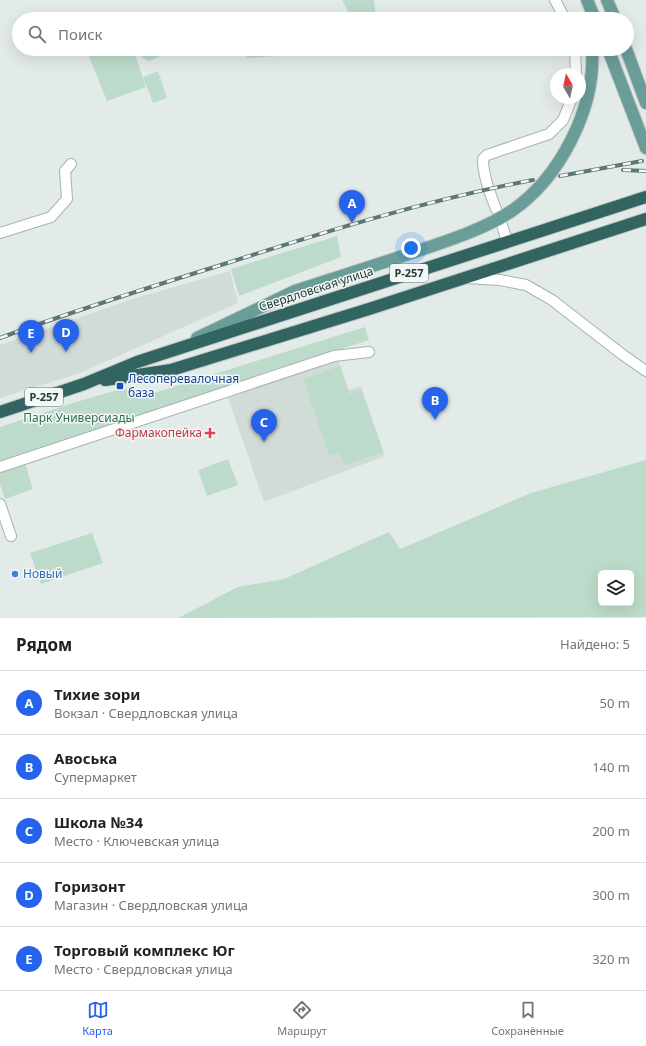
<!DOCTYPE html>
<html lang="ru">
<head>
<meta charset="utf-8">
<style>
  :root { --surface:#fff; --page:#f6f6f6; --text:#222; --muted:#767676; --line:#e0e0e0; --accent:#2563eb }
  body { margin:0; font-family:"Noto Sans",sans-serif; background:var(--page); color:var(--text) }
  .controls { position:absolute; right:12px; bottom:12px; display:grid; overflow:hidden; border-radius:6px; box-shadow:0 4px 16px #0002 }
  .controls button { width:36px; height:36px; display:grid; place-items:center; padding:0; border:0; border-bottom:1px solid var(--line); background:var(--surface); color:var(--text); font:20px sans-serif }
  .compass { position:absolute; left:550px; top:68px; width:36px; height:36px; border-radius:50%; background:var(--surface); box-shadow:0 4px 16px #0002; rotate:351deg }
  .you { position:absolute; left:411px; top:248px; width:14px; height:14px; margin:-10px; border:3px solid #fff; border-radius:50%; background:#1a73e8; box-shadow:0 0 0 6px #1a73e833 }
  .badge { display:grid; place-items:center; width:26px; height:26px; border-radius:50%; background:var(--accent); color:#fff; font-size:13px; font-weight:700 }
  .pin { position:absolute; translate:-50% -33px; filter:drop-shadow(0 1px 2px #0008) }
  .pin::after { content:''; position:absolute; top:21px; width:14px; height:12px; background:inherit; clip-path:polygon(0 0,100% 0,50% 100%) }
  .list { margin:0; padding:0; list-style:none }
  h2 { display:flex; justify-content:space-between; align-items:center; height:52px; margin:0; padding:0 16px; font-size:17px }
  h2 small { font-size:13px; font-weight:400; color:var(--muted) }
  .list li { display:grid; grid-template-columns:26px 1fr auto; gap:12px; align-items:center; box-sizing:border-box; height:64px; padding:0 16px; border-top:1px solid var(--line) }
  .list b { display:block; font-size:15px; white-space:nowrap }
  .list p { margin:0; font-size:13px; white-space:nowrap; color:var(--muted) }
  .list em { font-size:13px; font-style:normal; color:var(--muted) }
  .icon { flex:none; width:22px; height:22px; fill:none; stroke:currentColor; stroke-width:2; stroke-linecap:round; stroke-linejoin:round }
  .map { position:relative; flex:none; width:646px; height:618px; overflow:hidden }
  .search { position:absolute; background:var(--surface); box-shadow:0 4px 16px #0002; left:12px; right:12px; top:12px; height:44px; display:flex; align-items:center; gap:10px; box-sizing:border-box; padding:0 14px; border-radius:22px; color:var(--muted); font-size:15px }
  .sheet { height:372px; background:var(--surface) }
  nav { display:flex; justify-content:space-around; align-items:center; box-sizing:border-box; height:56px; border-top:1px solid var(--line); background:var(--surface); font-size:11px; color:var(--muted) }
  nav a { display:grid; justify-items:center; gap:2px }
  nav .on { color:var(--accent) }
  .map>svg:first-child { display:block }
  .built { fill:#d1dbd8 }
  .green { fill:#bddbca; fill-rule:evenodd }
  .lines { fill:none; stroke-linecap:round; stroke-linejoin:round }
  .minor-casing { stroke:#a6b3b0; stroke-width:12 }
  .major-casing { stroke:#c2c8c7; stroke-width:14 }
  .highway-casing { stroke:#c2c8c7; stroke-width:14 }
  .minor { stroke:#fff; stroke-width:10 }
  .major { stroke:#6b9d98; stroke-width:12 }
  .highway { stroke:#326562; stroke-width:12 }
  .rail-casing { stroke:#5e7774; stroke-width:4 }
  .rail { stroke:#f3f8f6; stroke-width:2.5; stroke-dasharray:8; stroke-linecap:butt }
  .major-bridge-casing { stroke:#c2c8c7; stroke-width:14; stroke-linecap:butt }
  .major-bridge { stroke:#6b9d98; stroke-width:12 }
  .transit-dot { fill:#1a4fb4; stroke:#f3f8f6; stroke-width:1.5 }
  .health-dot { fill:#e0444e; stroke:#f3f8f6; stroke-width:1.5 }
  .shop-dot { fill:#3f7fe0; stroke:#f3f8f6; stroke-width:1.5 }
  .labels { text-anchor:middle; stroke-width:3; stroke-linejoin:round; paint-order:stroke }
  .shield { fill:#f3f8f6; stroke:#627471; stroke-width:1 }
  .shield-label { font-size:11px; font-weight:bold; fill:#243b38 }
  .street-label { font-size:12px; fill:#243b38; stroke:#f3f8f6 }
  .transit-label { font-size:12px; fill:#164399; stroke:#f3f8f6; text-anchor:start }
  .park-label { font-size:12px; fill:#316f52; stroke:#f3f8f6 }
  .health-label { font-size:12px; fill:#be3a42; stroke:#f3f8f6; text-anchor:end }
  .shop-label { font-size:12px; fill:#366cbe; stroke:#f3f8f6; text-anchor:start }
</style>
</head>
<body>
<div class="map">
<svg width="646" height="618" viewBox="0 0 646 618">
  <rect width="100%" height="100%" fill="#e3ebe9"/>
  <!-- built -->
  <g class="built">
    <polygon points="230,271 238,303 80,373 0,398 0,345 132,299"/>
    <polygon points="338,359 349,390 361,386 385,456 264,502 227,395"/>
  </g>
  <!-- green -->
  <g class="green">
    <polygon points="342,0 374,0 376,19 352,19"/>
    <polygon points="86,49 133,49 146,87 107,101"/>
    <polygon points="138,49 162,49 162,50 159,57 149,61 142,58"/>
    <polygon points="247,49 290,49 291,55 247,58"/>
    <polygon points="158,71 167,98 153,103 143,77"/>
    <polygon points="337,236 341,257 239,296 231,269"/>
    <polygon points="365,327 369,340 0,461 0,427 76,402 121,389 157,392"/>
    <polygon points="340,366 349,394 361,390 383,452 344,465 340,453 329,456 303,379"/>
    <polygon points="228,459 238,485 207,496 198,470"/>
    <path d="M646,460V617L178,618L238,587L284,579L389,532L400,549L531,493ZM601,573H631V603H601Z"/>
    <polygon points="25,464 33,489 5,499 0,484 0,472"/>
    <polygon points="92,533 103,563 41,584 30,553"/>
  </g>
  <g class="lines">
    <!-- minor casing -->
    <g class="minor-casing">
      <g id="minor">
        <polyline points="555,0 565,19"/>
        <polyline points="575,49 576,74"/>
        <path d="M496,209C490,193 483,176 483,159L487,155L549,134L563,120L572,98"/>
        <polyline points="502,225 507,241"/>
        <polyline points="0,233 51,217 67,199 65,171 71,164"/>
        <polyline points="467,278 500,280 526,285 552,300 623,355 646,371"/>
        <polyline points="0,467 334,356 369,352"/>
        <polyline points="0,504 11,536"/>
      </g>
    </g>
    <!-- major casing -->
    <g class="major-casing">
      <g id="major">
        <polyline points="587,0 595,19"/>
        <polyline points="607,0 615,19"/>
        <polyline points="608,49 646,148"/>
        <polyline points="626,49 646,103"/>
        <polyline points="197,338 295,291 400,257"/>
      </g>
    </g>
    <!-- highway casing -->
    <g class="highway-casing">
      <g id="highway">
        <polyline points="105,380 171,370 369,309 646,219"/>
        <polyline points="0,412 84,384 137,362 646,197"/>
      </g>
    </g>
    <!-- minor -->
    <use href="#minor" class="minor"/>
    <!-- major -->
    <use href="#major" class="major"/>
    <!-- highway -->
    <use href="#highway" class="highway"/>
    <!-- rail casing -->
    <g class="rail-casing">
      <g id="rail">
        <polyline points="623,170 646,171"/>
        <polyline points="560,176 642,161"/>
        <path d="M0,338C73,311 147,288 221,265C324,232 427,200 533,180"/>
      </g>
    </g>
    <!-- rail -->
    <use href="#rail" class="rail"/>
    <!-- major-bridge casing -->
    <g class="major-bridge-casing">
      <path id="major-bridge" d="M400,257C434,245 483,231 513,210C560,177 596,108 592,49"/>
    </g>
    <!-- major-bridge -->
    <use href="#major-bridge" class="major-bridge"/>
  </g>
  <!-- markers -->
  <rect class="transit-dot" x="116" y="382" width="8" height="8" rx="2"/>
  <path class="health-dot" d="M208 427h4v4h4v4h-4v4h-4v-4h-4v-4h4z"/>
  <circle class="shop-dot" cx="15" cy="574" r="4"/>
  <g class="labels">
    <!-- shield labels -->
    <g class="shield">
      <rect x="390" y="264" width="38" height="18" rx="3"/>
      <rect x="25" y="388" width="38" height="18" rx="3"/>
    </g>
    <g class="shield-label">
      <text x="409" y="277">Р-257</text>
      <text x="44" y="401">Р-257</text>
    </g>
    <!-- street labels -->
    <g class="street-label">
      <text transform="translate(316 289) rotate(-18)" y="4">Свердловская улица</text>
    </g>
    <!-- transit labels -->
    <g class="transit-label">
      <text x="128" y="383">Лесоперевалочная<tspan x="128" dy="14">база</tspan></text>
    </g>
    <!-- park labels -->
    <g class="park-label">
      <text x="79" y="422">Парк Универсиады</text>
    </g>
    <!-- health labels -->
    <g class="health-label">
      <text x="202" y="437">Фармакопейка</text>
    </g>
    <!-- shop labels -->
    <g class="shop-label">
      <text x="23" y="578">Новый</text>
    </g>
  </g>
</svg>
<div class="controls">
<button><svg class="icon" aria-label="layers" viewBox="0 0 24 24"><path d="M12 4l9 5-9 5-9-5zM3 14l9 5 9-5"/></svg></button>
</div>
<svg class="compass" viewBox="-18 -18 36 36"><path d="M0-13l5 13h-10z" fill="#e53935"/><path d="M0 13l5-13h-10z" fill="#767676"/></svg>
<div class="you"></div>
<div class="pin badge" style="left:352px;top:223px">A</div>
<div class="pin badge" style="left:435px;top:420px">B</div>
<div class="pin badge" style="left:264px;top:442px">C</div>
<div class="pin badge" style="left:66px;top:352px">D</div>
<div class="pin badge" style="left:31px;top:353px">E</div>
<div class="search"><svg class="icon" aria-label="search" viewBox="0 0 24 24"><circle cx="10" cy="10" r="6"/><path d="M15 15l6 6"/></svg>Поиск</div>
</div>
<section class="sheet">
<h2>Рядом<small>Найдено: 5</small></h2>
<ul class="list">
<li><span class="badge">A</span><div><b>Тихие зори</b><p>Вокзал · Свердловская улица</p></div><em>50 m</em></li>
<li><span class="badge">B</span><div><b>Авоська</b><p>Супермаркет</p></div><em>140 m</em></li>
<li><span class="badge">C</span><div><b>Школа №34</b><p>Место · Ключевская улица</p></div><em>200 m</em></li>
<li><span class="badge">D</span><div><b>Горизонт</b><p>Магазин · Свердловская улица</p></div><em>300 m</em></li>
<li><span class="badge">E</span><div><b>Торговый комплекс Юг</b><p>Место · Свердловская улица</p></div><em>320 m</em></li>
</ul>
</section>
<nav>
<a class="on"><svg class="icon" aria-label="map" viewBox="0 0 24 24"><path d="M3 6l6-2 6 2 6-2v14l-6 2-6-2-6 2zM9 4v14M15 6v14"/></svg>Карта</a>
<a><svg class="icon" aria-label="directions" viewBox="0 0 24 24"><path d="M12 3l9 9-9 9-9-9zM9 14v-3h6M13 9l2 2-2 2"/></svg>Маршрут</a>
<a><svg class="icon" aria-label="saved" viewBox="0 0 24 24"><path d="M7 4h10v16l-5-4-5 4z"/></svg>Сохранённые</a>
</nav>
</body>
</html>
